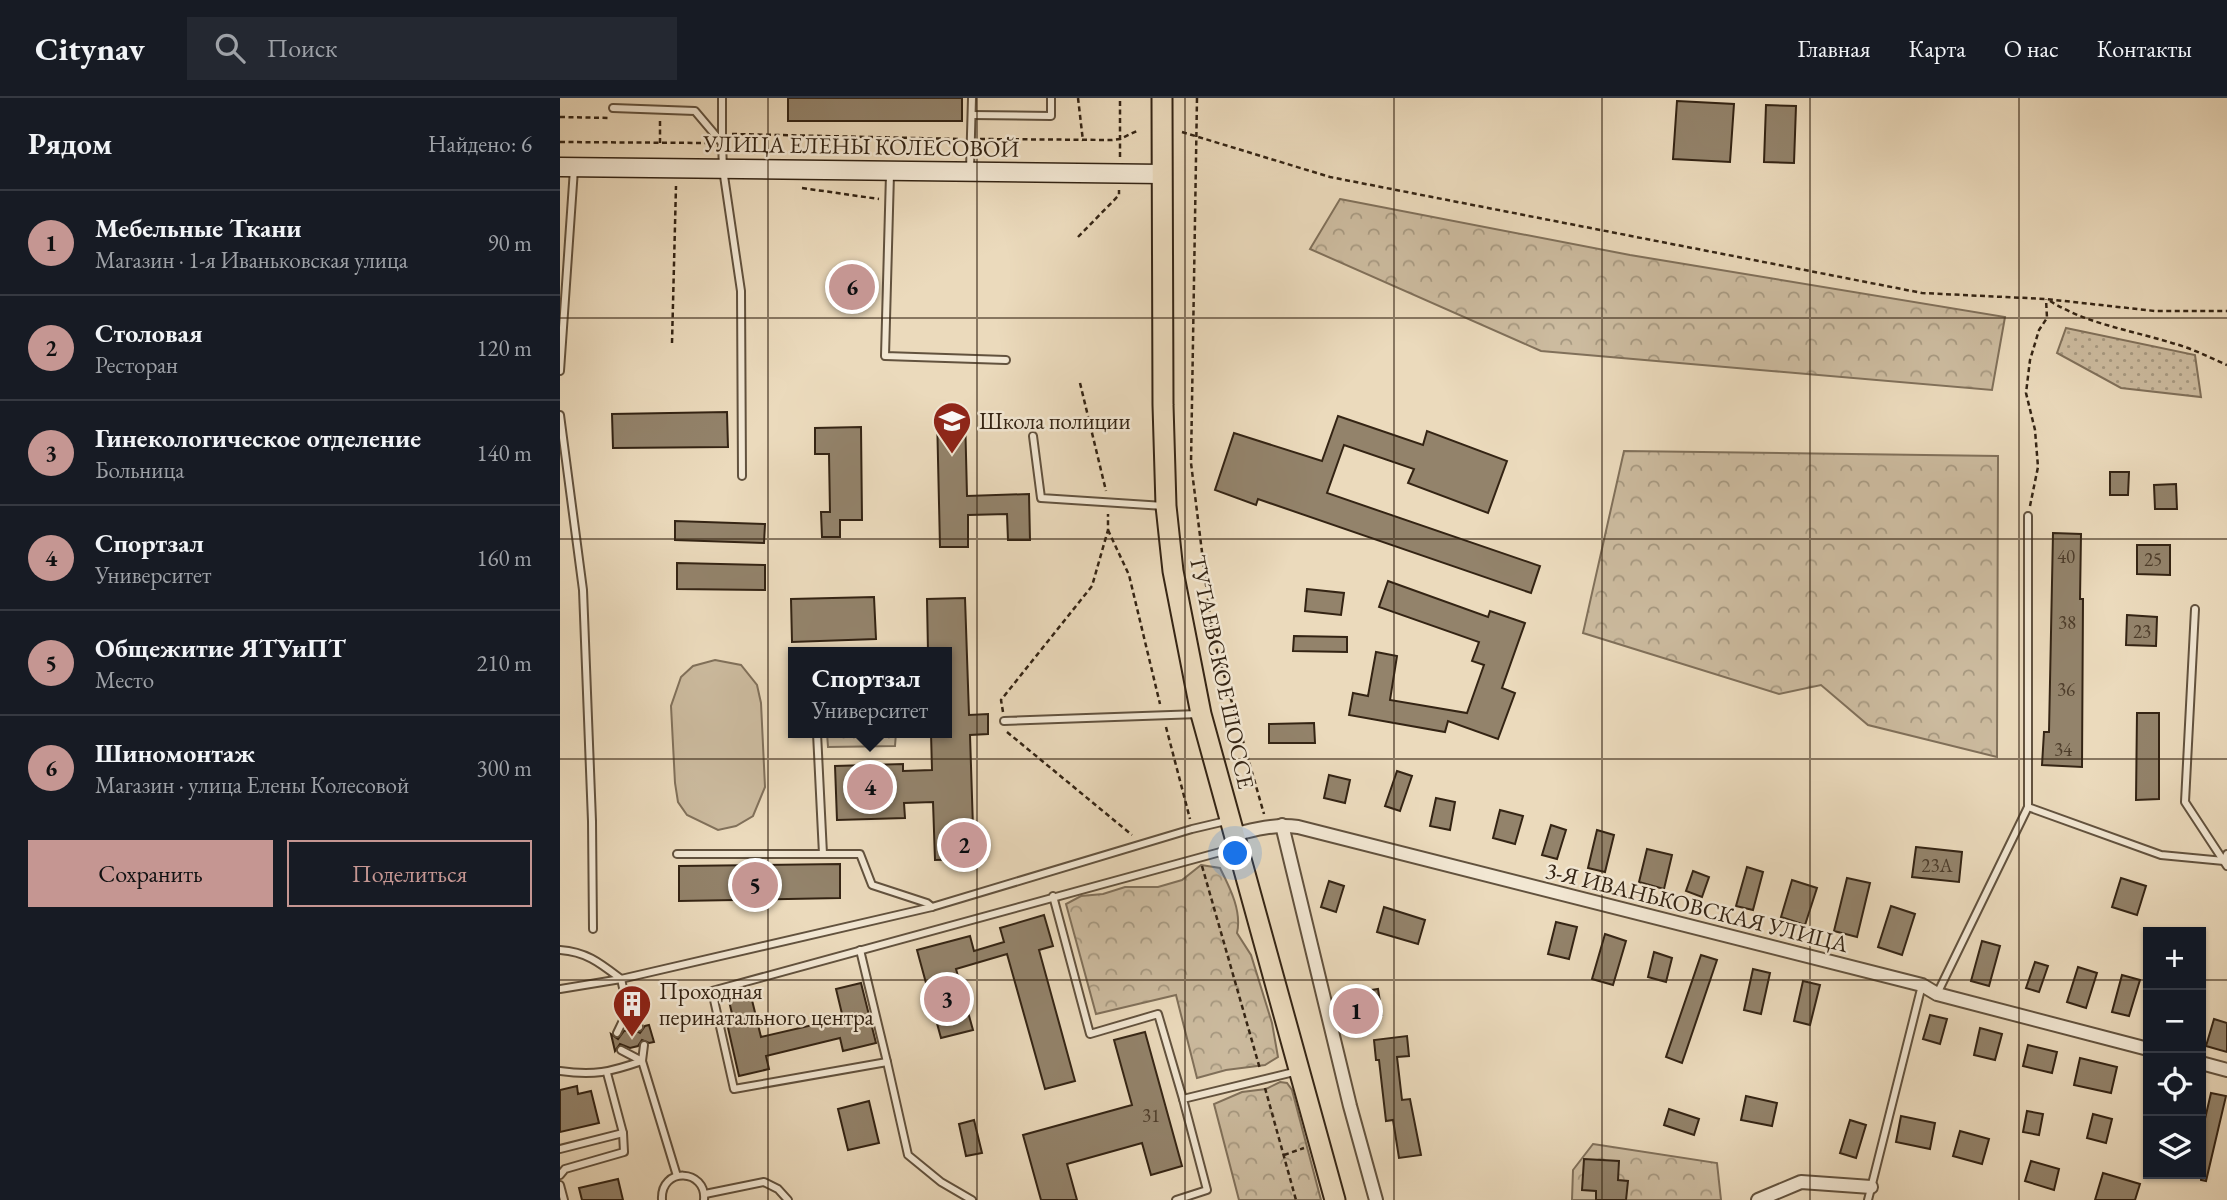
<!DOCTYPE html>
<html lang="ru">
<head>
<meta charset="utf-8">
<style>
  :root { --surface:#171b24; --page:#242831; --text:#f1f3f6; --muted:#9ea1a6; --line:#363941; --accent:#c59692 }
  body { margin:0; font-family:"EB Garamond",serif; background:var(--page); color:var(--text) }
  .controls { position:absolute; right:21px; bottom:21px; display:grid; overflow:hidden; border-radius:0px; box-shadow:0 2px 5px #0004 }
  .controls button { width:63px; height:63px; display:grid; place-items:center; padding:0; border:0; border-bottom:2px solid var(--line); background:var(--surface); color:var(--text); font:35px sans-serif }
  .you { position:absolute; left:676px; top:756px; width:24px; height:24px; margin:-18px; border:5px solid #fff; border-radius:50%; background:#1a73e8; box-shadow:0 0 0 10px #1a73e833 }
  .badge { display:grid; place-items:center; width:46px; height:46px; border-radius:50%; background:var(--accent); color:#111; font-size:23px; font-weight:700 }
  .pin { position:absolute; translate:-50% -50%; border:4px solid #fff; box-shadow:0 2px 7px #0006 }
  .popup { position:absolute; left:228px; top:549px; width:164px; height:91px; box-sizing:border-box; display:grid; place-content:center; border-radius:0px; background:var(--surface); filter:drop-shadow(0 2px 5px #0005); font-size:23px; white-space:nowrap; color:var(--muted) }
  .popup b { font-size:26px; color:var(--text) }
  .popup::after { content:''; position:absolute; left:50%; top:100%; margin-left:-14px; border:14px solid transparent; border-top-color:var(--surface) }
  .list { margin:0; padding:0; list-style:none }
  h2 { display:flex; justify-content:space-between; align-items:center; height:91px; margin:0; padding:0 28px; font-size:30px }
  h2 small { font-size:23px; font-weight:400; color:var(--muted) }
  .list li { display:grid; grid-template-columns:46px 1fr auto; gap:21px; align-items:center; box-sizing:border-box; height:105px; padding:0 28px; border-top:2px solid var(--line) }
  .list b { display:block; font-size:26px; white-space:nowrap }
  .list p { margin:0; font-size:23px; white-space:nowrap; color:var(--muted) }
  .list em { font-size:23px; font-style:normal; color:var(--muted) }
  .actions { display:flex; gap:14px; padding:21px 28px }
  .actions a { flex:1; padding:16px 0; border:2px solid var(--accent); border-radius:0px; text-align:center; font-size:24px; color:var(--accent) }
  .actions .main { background:var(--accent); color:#111 }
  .icon { flex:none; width:38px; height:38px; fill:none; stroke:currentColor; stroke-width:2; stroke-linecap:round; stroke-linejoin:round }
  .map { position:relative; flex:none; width:1667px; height:1102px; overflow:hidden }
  header { display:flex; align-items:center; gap:42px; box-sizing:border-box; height:98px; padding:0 35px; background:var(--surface); border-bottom:2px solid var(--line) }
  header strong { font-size:33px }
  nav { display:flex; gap:38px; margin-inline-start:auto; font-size:24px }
  .search { width:490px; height:63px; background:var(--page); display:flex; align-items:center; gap:18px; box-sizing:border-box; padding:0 24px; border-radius:0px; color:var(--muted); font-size:26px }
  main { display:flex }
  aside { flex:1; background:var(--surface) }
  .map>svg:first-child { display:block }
  .grass { fill:url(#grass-dots); stroke:#80705a; stroke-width:2 }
  .forest { fill:url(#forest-crowns); stroke:#80705a; stroke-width:2 }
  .garden { fill:#ccbb9f; stroke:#80705a; stroke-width:2 }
  .building { fill:#93836b; stroke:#342414; stroke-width:2 }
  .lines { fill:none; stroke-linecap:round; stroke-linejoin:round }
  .lane-casing { stroke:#62523e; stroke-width:10 }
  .street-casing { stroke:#62523e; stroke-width:16 }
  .secondary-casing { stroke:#342414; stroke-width:21 }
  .primary-casing { stroke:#342414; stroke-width:23 }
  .path { stroke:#342414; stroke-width:2.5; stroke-dasharray:5 3.5; stroke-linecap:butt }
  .lane { stroke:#f2e7d3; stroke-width:6 }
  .street { stroke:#f2e7d3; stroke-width:12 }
  .secondary { stroke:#f2e7d3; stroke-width:18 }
  .primary { stroke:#ebdabc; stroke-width:19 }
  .grid { fill:none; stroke:#342414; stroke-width:2; stroke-opacity:0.55 }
  .labels { text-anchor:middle; stroke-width:5; stroke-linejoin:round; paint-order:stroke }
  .number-label { font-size:19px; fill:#4c3c2a }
  .street-label { font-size:23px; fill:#342414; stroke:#f2e7d3 }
  .poi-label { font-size:23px; fill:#342414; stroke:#f2e7d3; text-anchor:start }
</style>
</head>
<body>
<header>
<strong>Citynav</strong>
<div class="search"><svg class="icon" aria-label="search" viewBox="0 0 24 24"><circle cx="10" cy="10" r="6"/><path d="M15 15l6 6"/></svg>Поиск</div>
<nav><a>Главная</a><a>Карта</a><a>О нас</a><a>Контакты</a></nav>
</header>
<main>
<aside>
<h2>Рядом<small>Найдено: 6</small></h2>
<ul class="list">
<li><span class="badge">1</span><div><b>Мебельные Ткани</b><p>Магазин · 1-я Иваньковская улица</p></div><em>90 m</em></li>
<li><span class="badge">2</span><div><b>Столовая</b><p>Ресторан</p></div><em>120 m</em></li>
<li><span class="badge">3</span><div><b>Гинекологическое отделение</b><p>Больница</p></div><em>140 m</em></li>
<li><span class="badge">4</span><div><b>Спортзал</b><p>Университет</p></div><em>160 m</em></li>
<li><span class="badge">5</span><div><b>Общежитие ЯТУиПТ</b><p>Место</p></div><em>210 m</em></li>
<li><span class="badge">6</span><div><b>Шиномонтаж</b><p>Магазин · улица Елены Колесовой</p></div><em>300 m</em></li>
</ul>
<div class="actions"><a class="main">Сохранить</a><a>Поделиться</a></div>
</aside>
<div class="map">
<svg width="1667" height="1102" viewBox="0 0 1667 1102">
  <defs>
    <pattern id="grass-dots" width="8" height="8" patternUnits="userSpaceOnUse" patternTransform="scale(1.75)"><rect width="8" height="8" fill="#ccbb9f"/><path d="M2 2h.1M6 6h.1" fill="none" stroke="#a69880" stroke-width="1.8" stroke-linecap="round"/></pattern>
    <pattern id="forest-crowns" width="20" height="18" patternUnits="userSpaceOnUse" patternTransform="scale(1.75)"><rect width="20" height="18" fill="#ccbb9f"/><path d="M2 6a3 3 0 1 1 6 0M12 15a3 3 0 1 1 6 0" fill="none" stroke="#a69880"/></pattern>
  </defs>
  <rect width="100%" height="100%" fill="#ebdabc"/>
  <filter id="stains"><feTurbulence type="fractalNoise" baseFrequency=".00286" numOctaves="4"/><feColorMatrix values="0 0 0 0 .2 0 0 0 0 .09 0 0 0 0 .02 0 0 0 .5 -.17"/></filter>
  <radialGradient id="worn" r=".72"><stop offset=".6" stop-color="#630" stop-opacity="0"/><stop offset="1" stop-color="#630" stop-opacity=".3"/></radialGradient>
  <!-- grass -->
  <polygon class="grass" points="1506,230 1635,257 1641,299 1561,290 1497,255"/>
  <!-- forest -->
  <g class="forest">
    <polygon points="780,101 1070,157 1445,219 1432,292 981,253 750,151"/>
    <polygon points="1064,353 1438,358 1437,659 1308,627 1261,587 1219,596 1023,535"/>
    <polygon points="267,635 336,635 335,648 268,649"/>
    <path d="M641,767L660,770C670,790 682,813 677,835L691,857L712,925L718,959L705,967L666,972L637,980L616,897L536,916L506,806L521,798L543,796L565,789H598L622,782Z"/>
    <polygon points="720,984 727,985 732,992 761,1102 679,1102 654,1006 682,994 706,991"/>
    <polygon points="1033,1046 1157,1065 1161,1102 1012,1102 1013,1072"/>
  </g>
  <!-- garden -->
  <polygon class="garden" points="155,562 181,567 197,587 201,605 205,689 193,718 176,728 158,732 127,717 118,704 115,685 111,608 121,579 133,568"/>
  <!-- building -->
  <g class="building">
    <rect x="228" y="0" width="174" height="23"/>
    <polygon points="1117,3 1174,6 1170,64 1113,61"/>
    <polygon points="1206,7 1236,8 1234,65 1204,64"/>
    <polygon points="167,314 168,349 53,350 52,316"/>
    <polygon points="405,316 407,398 469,396 470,442 448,442 447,416 408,417 408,449 380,449 377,317"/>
    <polygon points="778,318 863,347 867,333 947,363 928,415 848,385 854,371 784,347 767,395 980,468 971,495 698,401 696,407 655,392 674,335 762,363"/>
    <polygon points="301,329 302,422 280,422 280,439 262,439 261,414 270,414 269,356 255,356 255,330"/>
    <polygon points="1550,374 1569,374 1568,397 1550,397"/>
    <polygon points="1616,386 1617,411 1595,411 1594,387"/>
    <polygon points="115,423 205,426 204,445 115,442"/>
    <polygon points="1493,435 1521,436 1520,501 1523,501 1522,669 1482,667 1484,634 1489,634"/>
    <polygon points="1577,447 1610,447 1610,477 1577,476"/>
    <polygon points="117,465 205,467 205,492 117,491"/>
    <polygon points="828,483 928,519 930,513 965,525 942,590 955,595 938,641 888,623 885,634 789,617 793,595 808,598 816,554 837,558 830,602 907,615 924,567 912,563 919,544 819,509"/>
    <polygon points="747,491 784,495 781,517 745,513"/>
    <polygon points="314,499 316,541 232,544 231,501"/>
    <polygon points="405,500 409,617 428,616 428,636 410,637 414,761 375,762 373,704 344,705 345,720 277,722 275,668 343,666 343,673 372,672 371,635 387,635 387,554 368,554 367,501"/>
    <polygon points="1567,517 1597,519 1596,548 1566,547"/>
    <polygon points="734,538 787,539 787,554 733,553"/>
    <polygon points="1577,615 1599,615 1599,701 1576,702"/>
    <polygon points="754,625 755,645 709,645 709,626"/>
    <polygon points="837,673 852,678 840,713 825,708"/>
    <polygon points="769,677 790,682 785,705 764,700"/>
    <polygon points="876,700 895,704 890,732 870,728"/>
    <polygon points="940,712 963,718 955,746 933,740"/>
    <polygon points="991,727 1006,732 997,761 982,757"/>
    <polygon points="1037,732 1054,737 1045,774 1028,770"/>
    <polygon points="1356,749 1402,754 1399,784 1352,779"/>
    <polygon points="1087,751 1112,757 1104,791 1079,784"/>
    <polygon points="280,766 280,800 119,803 119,768"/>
    <polygon points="1187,769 1203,774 1193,812 1176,808"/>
    <polygon points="1133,773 1149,779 1142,799 1126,793"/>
    <polygon points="1287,780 1310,785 1297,839 1274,833"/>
    <polygon points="1561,780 1586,788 1577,817 1552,809"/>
    <polygon points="1232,782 1257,790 1245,827 1221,819"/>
    <polygon points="769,783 784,788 776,814 761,809"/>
    <polygon points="1331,808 1355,816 1342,857 1318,849"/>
    <polygon points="824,809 865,822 858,846 817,834"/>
    <polygon points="484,817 493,848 479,852 515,983 485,991 447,856 396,871 413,932 381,940 357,852 410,838 414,853 444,844 440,830"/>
    <polygon points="996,824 1017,829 1009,861 988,856"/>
    <polygon points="1045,836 1066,843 1053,887 1032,881"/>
    <polygon points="1422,843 1440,848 1429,888 1411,883"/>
    <polygon points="1094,854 1112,860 1106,884 1088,879"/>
    <polygon points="1141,857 1157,862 1122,965 1106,959"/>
    <polygon points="1475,864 1488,868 1479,894 1466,890"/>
    <polygon points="1518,869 1537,875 1526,910 1507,904"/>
    <polygon points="1193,871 1210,875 1201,916 1184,912"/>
    <polygon points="1562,877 1580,882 1569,918 1552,914"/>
    <polygon points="1243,883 1260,887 1250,927 1234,923"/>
    <polygon points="301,885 316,945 283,953 280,940 206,958 209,971 179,978 166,921 173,920 169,903 191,898 201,939 283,920 276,891"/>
    <polygon points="818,891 822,917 792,922 787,896"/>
    <polygon points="1370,917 1387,921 1380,946 1363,941"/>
    <polygon points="1654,921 1667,925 1667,954 1646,948"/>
    <polygon points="89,927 94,944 89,945 82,942 78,948 70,950 60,946 55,953 51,936 58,941 64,933 73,931 80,935 85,928"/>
    <polygon points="1420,930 1442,936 1435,962 1414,957"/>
    <polygon points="585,934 622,1068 591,1077 582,1045 507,1066 517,1102 481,1102 463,1037 572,1007 554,942"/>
    <polygon points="847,938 849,958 837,959 842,1002 850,1001 861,1057 839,1060 833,1022 826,1023 819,962 816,962 814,942"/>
    <polygon points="1468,947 1497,954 1492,975 1463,968"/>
    <polygon points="1520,960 1557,969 1551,995 1514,987"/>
    <polygon points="17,988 18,996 31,993 39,1025 0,1034 0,992"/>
    <polygon points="1651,995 1666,998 1646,1083 1641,1082 1641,1038"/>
    <polygon points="1186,998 1217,1005 1212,1028 1181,1022"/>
    <polygon points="309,1003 319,1045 288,1052 278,1011"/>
    <polygon points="1109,1011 1139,1021 1134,1037 1104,1027"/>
    <polygon points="1467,1013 1483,1016 1479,1037 1463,1034"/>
    <polygon points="1533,1016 1552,1021 1546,1045 1527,1040"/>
    <polygon points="1341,1018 1375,1025 1370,1051 1336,1044"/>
    <polygon points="414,1022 422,1055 406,1058 399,1026"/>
    <polygon points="1290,1022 1306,1027 1296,1060 1280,1055"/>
    <polygon points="1400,1033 1429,1041 1422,1066 1393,1058"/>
    <polygon points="1024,1061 1059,1063 1058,1082 1068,1083 1066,1102 1036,1102 1036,1093 1022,1092"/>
    <polygon points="1471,1063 1499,1071 1494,1092 1465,1083"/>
    <polygon points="1543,1075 1580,1086 1575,1102 1535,1102"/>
    <polygon points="58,1081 63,1102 22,1102 19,1090"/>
  </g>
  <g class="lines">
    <!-- lane casing -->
    <g class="lane-casing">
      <g id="lane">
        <polyline points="162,0 162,43"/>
        <polyline points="53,10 135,13 162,45 163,71 181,193 182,378"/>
        <polyline points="412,17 491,18 491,0"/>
        <polyline points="410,72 412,0"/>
        <polyline points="330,76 325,258 446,262"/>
        <polyline points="0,273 14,71"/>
        <polyline points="0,317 23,492 32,723 33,831"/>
        <polyline points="473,338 481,400 604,408"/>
        <polyline points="1635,511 1625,704 1667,768"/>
        <polyline points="444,623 639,616"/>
        <polyline points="257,635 263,756"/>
        <polyline points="1468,709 1601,757 1664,763 1667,756"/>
        <polyline points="117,756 300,756 312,787 367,805 372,809"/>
        <polyline points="493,798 530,936 598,916 623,1001"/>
        <path d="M0,852C27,854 40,865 61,881L68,912L79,929"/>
        <polyline points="300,852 327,964"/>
        <polyline points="0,891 61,881 372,809 632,731 666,723"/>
        <polyline points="1377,896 1468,709 1468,418"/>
        <polyline points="57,935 68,912"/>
        <polyline points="84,947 82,963 117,1078"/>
        <polyline points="61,952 82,963"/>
        <path d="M0,973C34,978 50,974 82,963"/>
        <polyline points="0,1051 63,1035"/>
        <polyline points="0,1077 5,1071 64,1054 63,1035 47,975"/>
        <polyline points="0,1087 4,1102"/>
        <polyline points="145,1096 204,1084 218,1091 228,1102"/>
        <path d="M102,1102C100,1068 147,1071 144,1102"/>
        <polyline points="412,1102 381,1084 348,1057 327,964 174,991 152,893 675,750"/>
        <polyline points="616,1102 647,1092 623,1001 738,973"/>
        <polyline points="1308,1102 1362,887"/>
      </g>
    </g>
    <!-- street casing -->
    <g class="street-casing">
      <g id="street">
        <polyline points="722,727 790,1008 816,1102"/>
        <path d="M673,737C695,731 715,726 738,729L1362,887L1377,896L1588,951"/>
        <polyline points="1641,965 1667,972"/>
        <polyline points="1198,1102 1241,1084 1311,1089"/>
      </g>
    </g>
    <!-- secondary casing -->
    <g class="secondary-casing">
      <polyline id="secondary" points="0,69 602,76"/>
    </g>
    <!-- primary casing -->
    <g class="primary-casing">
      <polyline id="primary" points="602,0 603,307 606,408 613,473 641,616 775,1102"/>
    </g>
    <!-- path -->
    <g class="path">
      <polyline points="518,0 523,43"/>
      <polyline points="637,0 631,365 652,535 704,716"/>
      <polyline points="0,19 49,20"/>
      <polyline points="622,34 770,79 1362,195 1486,201 1595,213 1667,213"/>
      <polyline points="172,36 400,41"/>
      <polyline points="420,41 552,42 560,41 579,32"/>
      <polyline points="0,44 147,45"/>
      <polyline points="100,45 100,21"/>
      <polyline points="194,56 196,38"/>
      <polyline points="560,59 560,0"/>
      <polyline points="242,90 319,101"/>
      <polyline points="518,139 559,97 559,92"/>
      <path d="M1490,203C1527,226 1570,232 1612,245C1631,250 1649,259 1667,267"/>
      <polyline points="112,245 116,88"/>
      <polyline points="520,285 546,393"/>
      <polyline points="1470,408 1478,369 1475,332 1466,295 1470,262 1479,232 1487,220 1486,201"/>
      <polyline points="548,432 569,477 600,606"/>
      <polyline points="443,614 441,602 532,488 548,432 548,416"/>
      <polyline points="606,629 630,721"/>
      <polyline points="447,634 572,737"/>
      <polyline points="642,768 700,971"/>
      <polyline points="705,990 736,1102"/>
      <polyline points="724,1057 744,1050"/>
    </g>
    <!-- lane -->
    <use href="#lane" class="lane"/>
    <!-- street -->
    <use href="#street" class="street"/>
    <!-- secondary -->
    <use href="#secondary" class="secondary"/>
    <!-- primary -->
    <use href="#primary" class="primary"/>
  </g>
  <!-- grid -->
  <path class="grid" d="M208,0V1102M417,0V1102M625,0V1102M834,0V1102M1042,0V1102M1250,0V1102M1459,0V1102M0,220H1667M0,441H1667M0,661H1667M0,882H1588M1641,882H1667"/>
  <!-- icons -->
  <defs>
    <g id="university-pin" transform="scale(2.0125)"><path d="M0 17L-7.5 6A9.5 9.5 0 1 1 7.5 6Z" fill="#8f2418" stroke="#f2e7d3"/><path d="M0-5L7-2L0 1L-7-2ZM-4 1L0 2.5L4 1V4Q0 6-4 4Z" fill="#fff"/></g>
    <g id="building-pin" transform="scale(2.0125)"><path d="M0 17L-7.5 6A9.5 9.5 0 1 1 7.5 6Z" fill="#8f2418" stroke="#f2e7d3"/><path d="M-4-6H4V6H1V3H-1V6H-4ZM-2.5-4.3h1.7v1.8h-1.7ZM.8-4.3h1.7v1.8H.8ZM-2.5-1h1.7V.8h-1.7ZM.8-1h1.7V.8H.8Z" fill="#fff"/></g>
  </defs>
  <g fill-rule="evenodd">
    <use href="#university-pin" x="392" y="323"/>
    <use href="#building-pin" x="72" y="906"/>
  </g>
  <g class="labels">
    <!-- number labels -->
    <g class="number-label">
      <text x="1506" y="465">40</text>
      <text x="1593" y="468">25</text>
      <text x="1507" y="531">38</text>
      <text x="1582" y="540">23</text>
      <text x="1506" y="598">36</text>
      <text x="1503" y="658">34</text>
      <text x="1377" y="774">23А</text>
      <text x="591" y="1024">31</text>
    </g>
    <!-- street labels -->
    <g class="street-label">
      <text transform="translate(301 48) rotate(1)" y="8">УЛИЦА ЕЛЕНЫ КОЛЕСОВОЙ</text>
      <text transform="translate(662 574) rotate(78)" y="8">ТУТАЕВСКОЕ ШОССЕ</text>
      <text transform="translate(1137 809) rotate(14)" y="8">3-Я ИВАНЬКОВСКАЯ УЛИЦА</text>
    </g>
    <!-- poi labels -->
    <g class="poi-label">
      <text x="419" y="331">Школа полиции</text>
      <text x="99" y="901">Проходная<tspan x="99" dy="26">перинатального центра</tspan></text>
    </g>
  </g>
  <rect width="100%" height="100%" filter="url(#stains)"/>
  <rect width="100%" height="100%" fill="url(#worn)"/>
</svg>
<div class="controls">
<button>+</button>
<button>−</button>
<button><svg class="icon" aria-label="locate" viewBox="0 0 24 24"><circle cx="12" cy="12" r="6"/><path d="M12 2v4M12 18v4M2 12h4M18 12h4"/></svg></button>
<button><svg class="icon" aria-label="layers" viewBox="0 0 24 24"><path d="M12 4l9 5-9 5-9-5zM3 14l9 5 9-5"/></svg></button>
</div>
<div class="you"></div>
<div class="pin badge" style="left:796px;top:913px">1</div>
<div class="pin badge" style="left:404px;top:747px">2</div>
<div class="pin badge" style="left:387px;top:901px">3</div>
<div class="pin badge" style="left:310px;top:689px">4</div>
<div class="popup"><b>Спортзал</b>Университет</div>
<div class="pin badge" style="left:195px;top:787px">5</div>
<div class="pin badge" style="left:292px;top:189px">6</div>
</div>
</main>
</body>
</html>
